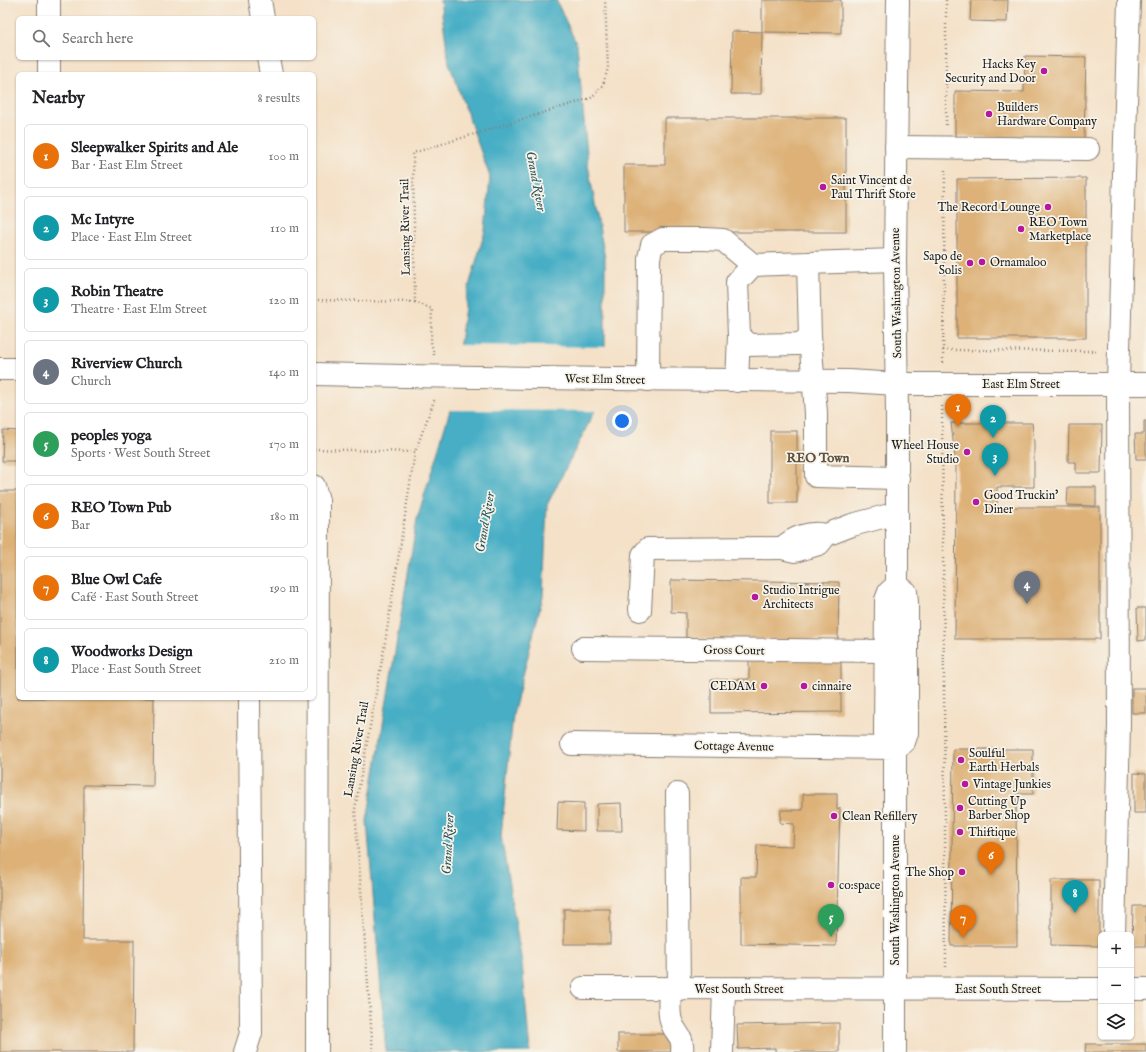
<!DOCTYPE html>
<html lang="en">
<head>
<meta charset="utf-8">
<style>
  :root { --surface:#fff; --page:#f6f6f6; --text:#202124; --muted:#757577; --line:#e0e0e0; --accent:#ea580c }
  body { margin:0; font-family:"IM FELL English",serif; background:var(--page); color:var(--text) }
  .controls { position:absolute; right:12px; bottom:12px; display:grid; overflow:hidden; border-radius:6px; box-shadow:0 1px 3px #0004 }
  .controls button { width:36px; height:36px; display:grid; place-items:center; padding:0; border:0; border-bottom:1px solid var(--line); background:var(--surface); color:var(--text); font:20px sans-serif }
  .you { position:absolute; left:622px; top:421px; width:14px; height:14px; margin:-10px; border:3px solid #fff; border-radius:50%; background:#1a73e8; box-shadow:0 0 0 6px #1a73e833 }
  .badge { display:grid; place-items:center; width:26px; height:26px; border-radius:50%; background:var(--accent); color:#fff; font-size:13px; font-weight:700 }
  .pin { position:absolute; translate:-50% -33px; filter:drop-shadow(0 1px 2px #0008) }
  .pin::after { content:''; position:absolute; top:21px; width:14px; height:12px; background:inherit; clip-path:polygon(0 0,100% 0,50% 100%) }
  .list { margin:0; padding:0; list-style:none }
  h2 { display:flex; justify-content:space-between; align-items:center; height:52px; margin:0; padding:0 16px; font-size:17px }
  h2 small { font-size:13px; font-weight:400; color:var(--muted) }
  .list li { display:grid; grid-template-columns:26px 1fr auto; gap:12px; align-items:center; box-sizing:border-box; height:64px; margin:0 8px 8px; padding:0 8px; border:1px solid var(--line); border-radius:6px }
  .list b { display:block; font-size:15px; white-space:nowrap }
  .list p { margin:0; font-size:13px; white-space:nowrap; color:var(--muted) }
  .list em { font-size:13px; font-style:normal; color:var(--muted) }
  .icon { flex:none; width:22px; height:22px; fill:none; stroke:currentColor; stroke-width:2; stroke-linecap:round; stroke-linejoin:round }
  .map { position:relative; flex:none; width:1146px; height:1052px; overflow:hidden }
  .search { position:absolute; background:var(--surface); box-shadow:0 1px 3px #0004; left:16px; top:16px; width:300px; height:44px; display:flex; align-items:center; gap:10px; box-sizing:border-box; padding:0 14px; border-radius:6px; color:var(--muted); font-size:15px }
  .panel { position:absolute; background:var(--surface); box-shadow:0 1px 3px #0004; left:16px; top:72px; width:300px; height:628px; border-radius:6px }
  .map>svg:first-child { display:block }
  .water { fill:#46aec5; stroke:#316570 }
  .pier { fill:#f4e1c8 }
  .building { fill:#ddb177 }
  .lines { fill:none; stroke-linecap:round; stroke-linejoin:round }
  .minor-casing { stroke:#887e72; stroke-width:24 }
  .path { stroke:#887e72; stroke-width:2.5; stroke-dasharray:1 3; stroke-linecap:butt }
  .minor { stroke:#fff; stroke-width:22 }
  .minor-bridge-casing { stroke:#887e72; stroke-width:24; stroke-linecap:butt }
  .minor-bridge { stroke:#fff; stroke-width:22 }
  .poi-dot { fill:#b5179e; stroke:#f7f3e8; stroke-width:1.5 }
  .labels { text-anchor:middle; stroke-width:3.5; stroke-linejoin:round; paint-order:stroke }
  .poi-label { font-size:12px; fill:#1c1c1c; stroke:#f7f3e8; text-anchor:start }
  .street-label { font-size:12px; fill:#1c1c1c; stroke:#f7f3e8 }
  .water-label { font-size:13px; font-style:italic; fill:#2d5660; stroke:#f7f3e8 }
  .neighbourhood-label { font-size:13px; font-weight:bold; fill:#60503c; stroke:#f7f3e8 }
</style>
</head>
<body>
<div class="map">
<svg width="1146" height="1052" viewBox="0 0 1146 1052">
  <rect width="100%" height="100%" fill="#f7f3e8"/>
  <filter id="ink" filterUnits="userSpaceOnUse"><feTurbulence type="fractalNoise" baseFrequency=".025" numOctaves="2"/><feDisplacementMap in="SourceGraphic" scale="8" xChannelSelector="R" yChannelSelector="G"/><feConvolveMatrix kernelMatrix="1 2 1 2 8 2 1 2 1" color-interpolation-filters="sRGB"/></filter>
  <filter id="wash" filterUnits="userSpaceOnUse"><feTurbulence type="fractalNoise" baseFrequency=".012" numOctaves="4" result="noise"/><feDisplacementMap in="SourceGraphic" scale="16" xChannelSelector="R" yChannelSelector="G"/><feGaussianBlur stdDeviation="0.9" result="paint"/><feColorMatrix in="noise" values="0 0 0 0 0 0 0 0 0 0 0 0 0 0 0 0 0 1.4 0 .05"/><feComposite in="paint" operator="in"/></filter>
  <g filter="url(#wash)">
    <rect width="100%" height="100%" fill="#f4e1c8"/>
    <!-- water -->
    <polygon class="water" points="440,0 556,0 577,45 588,165 605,259 605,391 547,505 543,596 513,715 501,836 522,963 530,1052 386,1052 367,821 417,519 451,407 467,293 485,231 490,177 449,63"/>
    <!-- pier -->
    <polygon class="pier" points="458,345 607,347 607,391 597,411 448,410"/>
    <g id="blocks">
      <!-- building -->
      <g class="building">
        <polygon points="762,0 841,0 841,33 762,32"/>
        <polygon points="971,0 1008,0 1007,22 970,21"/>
        <polygon points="732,31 762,32 761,94 731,94"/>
        <polygon points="1025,56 1086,57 1084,138 955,137 955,91 1024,92"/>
        <polygon points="665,118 846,118 846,232 624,232 624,165 665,165"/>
        <polygon points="1086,178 1086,338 957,338 957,179"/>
        <polygon points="1144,421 1146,421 1146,459 1136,459 1135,434 1144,434"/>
        <polygon points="951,423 1032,423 1034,443 1034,487 997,487 997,507 1100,507 1100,639 955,639 956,466"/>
        <polygon points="1069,425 1102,425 1101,473 1076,473 1076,462 1068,462"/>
        <polygon points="3,430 18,431 18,461 2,461"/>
        <rect x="770" y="431" width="27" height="72"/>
        <polygon points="1068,487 1096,487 1096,506 1067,505"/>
        <polygon points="0,491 18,491 18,698 154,698 153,786 84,785 83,940 134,940 133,1052 0,1052"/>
        <polygon points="671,580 839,582 838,640 686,639 686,613 671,612"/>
        <polygon points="1137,608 1146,608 1146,640 1138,641"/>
        <polygon points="749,660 841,660 841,712 711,713 711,680 749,679"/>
        <rect x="1132" y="688" width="14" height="25"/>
        <polygon points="953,749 1033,749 1033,794 1016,794 1017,946 951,946"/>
        <polygon points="1134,773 1146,774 1146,813 1134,813"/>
        <polygon points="803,794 837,794 837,810 840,807 836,946 741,944 741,877 756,877 757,845 793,846 794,824 780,823 781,810 803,810"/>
        <polygon points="558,802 584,803 584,831 557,830"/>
        <polygon points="621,803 622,831 597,831 597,804"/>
        <polygon points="1051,880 1099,880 1099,946 1051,945"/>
        <polygon points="1133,906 1146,906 1146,946 1132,946"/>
        <rect x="564" y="909" width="46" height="35"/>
        <polygon points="839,1023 839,1052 775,1052 775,1048 738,1049 737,1025"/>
        <rect x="618" y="1034" width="59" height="18"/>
        <polygon points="1086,1044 1146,1044 1146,1052 1085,1052"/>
      </g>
    </g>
  </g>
  <g filter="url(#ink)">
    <use href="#blocks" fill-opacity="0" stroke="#887e72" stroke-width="1"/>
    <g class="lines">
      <!-- minor casing -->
      <g class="minor-casing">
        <g id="minor">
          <polyline points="49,0 49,18"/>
          <polyline points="260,0 263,18"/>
          <polyline points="49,58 49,74"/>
          <polyline points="268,58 271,74"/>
          <polyline points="896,147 1088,149"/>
          <polyline points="808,263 810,337 800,344 748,345 739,336 737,282 753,265 895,260"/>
          <polyline points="810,337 816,413 816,476 898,478"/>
          <polyline points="0,369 18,369"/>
          <polyline points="314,374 404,376"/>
          <polyline points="612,379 849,381 897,384 1146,384"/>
          <polyline points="648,380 649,258 652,245 663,239 705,239 723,240 753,265"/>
          <polyline points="737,381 739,336"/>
          <polyline points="314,486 318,500 318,511 317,1052"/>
          <path d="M826,535C810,531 794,537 782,548L795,551L819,544L826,535L852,525L897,513"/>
          <polyline points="897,585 897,414 895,260 898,0"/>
          <polygon points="897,585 906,592 907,602 907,733 904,742 895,748 887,742 885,734 886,600 889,592"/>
          <polyline points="640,610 643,555 648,549 782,548"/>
          <polyline points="583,648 885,651"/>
          <polyline points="572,744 895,748 895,1052"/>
          <polyline points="677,794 679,989"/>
          <polyline points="1114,935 1119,725 1118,384 1129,0"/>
          <polyline points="583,988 1101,989"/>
          <path d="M670,989C670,999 668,1011 671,1021C675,1035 684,1034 682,1052"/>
          <polyline points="1131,989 1146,989"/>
          <polyline points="245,1052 251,1033 249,698"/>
          <polyline points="722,1052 724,989"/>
        </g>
      </g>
      <!-- path -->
      <g class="path">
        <polyline points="946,0 946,126"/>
        <polyline points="314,300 415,302"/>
        <polyline points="943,350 1098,351"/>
        <polyline points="434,355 431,342 432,309 415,302 413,153 591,98 603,85 608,68 605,0"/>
        <polyline points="943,363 945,168"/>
        <polyline points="942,406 946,967"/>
        <polyline points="314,449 415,452"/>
        <polyline points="373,1052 355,809 384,649 415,452 435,398"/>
      </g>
      <!-- minor -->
      <use href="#minor" class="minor"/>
      <!-- minor-bridge casing -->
      <g class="minor-bridge-casing">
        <polyline id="minor-bridge" points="404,376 612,379"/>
      </g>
      <!-- minor-bridge -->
      <use href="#minor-bridge" class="minor-bridge"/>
    </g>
  </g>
  <!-- markers -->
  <g class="poi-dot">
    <circle cx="1044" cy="71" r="4"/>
    <circle cx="989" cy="114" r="4"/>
    <circle cx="823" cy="187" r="4"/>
    <circle cx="1048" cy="207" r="4"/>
    <circle cx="1021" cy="229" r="4"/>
    <circle cx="982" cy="262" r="4"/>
    <circle cx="970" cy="263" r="4"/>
    <circle cx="967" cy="452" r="4"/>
    <circle cx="976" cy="502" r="4"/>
    <circle cx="755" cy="597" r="4"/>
    <circle cx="764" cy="686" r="4"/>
    <circle cx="804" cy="686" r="4"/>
    <circle cx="961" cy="760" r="4"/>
    <circle cx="965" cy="784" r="4"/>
    <circle cx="960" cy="808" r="4"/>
    <circle cx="834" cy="816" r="4"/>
    <circle cx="960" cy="832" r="4"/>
    <circle cx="962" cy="872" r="4"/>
    <circle cx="831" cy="885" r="4"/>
  </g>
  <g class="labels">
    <!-- poi labels -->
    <g class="poi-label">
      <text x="1036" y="68" text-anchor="end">Hacks Key<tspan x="1036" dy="14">Security and Door</tspan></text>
      <text x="997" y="111">Builders<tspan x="997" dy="14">Hardware Company</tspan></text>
      <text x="831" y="184">Saint Vincent de<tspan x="831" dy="14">Paul Thrift Store</tspan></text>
      <text x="1040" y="211" text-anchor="end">The Record Lounge</text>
      <text x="1029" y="226">REO Town<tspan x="1029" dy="14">Marketplace</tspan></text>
      <text x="962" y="260" text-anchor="end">Sapo de<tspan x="962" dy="14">Solis</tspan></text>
      <text x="990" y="266">Ornamaloo</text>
      <text x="959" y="449" text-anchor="end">Wheel House<tspan x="959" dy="14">Studio</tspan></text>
      <text x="984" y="499">Good Truckin'<tspan x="984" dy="14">Diner</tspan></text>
      <text x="763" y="594">Studio Intrigue<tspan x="763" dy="14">Architects</tspan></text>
      <text x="756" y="690" text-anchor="end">CEDAM</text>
      <text x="812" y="690">cinnaire</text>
      <text x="969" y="757">Soulful<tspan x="969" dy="14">Earth Herbals</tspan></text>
      <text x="973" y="788">Vintage Junkies</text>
      <text x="968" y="805">Cutting Up<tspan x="968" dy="14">Barber Shop</tspan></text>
      <text x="842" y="820">Clean Refillery</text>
      <text x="968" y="836">Thiftique</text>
      <text x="954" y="876" text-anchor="end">The Shop</text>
      <text x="839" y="889">co:space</text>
    </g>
    <!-- street labels -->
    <g class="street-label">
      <text transform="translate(405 227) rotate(-91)" y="4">Lansing River Trail</text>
      <text transform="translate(896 293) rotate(-91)" y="4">South Washington Avenue</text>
      <text transform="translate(605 379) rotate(1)" y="4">West Elm Street</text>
      <text x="1021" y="388">East Elm Street</text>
      <text transform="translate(734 650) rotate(1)" y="4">Gross Court</text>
      <text transform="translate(734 746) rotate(1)" y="4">Cottage Avenue</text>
      <text transform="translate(356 749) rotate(-80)" y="4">Lansing River Trail</text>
      <text transform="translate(895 900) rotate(-90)" y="4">South Washington Avenue</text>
      <text x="739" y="993">West South Street</text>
      <text x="998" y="993">East South Street</text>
    </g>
    <!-- water labels -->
    <g class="water-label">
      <text transform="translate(537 181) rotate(79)" y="5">Grand River</text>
      <text transform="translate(484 522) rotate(-80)" y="5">Grand River</text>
      <text transform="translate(447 844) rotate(-87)" y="5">Grand River</text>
    </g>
    <!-- neighbourhood labels -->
    <g class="neighbourhood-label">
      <text x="818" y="462">REO Town</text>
    </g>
  </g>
</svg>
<div class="controls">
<button>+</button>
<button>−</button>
<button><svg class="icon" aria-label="layers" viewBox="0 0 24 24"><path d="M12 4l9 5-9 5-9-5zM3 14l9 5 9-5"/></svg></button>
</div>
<div class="you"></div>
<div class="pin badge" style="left:958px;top:427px;background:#e8710a">1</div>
<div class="pin badge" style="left:993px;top:438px;background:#0f9aa8">2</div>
<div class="pin badge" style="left:995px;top:476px;background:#0f9aa8">3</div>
<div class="pin badge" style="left:1027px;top:604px;background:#6b7280">4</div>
<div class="pin badge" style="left:831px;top:937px;background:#2e9e5b">5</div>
<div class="pin badge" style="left:991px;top:875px;background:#e8710a">6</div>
<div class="pin badge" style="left:963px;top:938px;background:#e8710a">7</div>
<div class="pin badge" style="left:1075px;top:913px;background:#0f9aa8">8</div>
<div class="search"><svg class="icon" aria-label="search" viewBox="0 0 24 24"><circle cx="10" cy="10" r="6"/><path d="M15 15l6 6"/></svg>Search here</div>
<section class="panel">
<h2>Nearby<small>8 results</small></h2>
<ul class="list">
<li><span class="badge" style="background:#e8710a">1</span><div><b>Sleepwalker Spirits and Ale</b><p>Bar · East Elm Street</p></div><em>100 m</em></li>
<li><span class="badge" style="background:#0f9aa8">2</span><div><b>Mc Intyre</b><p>Place · East Elm Street</p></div><em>110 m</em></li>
<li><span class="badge" style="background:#0f9aa8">3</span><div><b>Robin Theatre</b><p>Theatre · East Elm Street</p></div><em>120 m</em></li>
<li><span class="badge" style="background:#6b7280">4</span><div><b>Riverview Church</b><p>Church</p></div><em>140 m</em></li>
<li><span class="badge" style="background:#2e9e5b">5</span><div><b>peoples yoga</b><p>Sports · West South Street</p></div><em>170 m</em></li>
<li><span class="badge" style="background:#e8710a">6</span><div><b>REO Town Pub</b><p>Bar</p></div><em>180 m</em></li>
<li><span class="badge" style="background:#e8710a">7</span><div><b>Blue Owl Cafe</b><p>Café · East South Street</p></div><em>190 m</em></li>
<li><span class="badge" style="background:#0f9aa8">8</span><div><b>Woodworks Design</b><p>Place · East South Street</p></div><em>210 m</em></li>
</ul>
</section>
</div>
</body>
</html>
